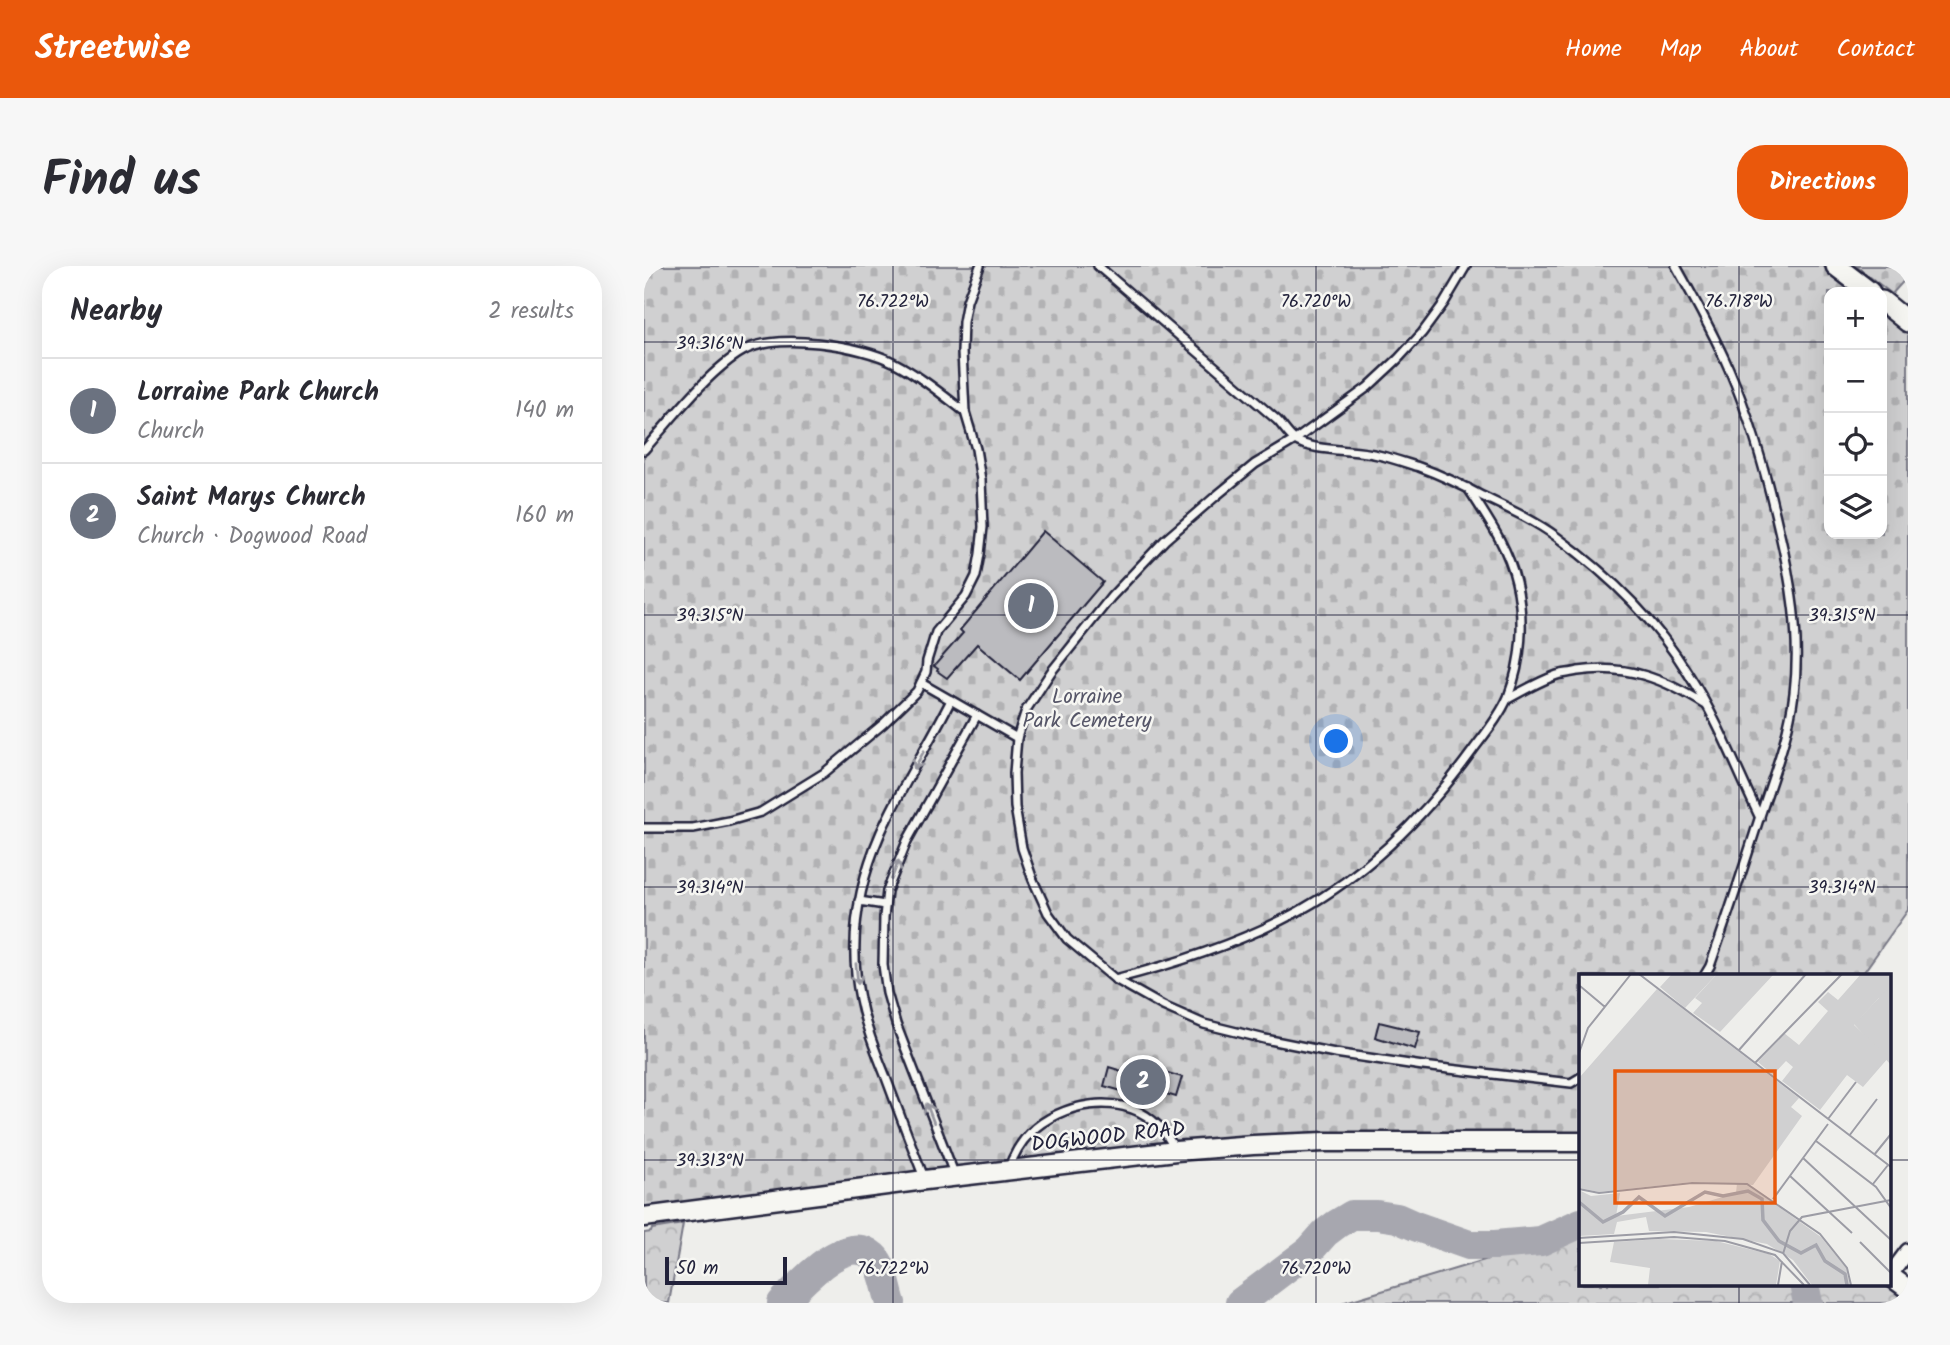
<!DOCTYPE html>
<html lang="en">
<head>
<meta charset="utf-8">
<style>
  :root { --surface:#fff; --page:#f7f7f7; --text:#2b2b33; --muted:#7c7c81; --line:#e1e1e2; --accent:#ea580c }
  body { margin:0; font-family:Kalam,sans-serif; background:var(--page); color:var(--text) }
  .controls { position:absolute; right:21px; top:21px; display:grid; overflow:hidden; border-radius:14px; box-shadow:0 7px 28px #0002 }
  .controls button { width:63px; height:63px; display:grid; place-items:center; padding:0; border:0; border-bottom:2px solid var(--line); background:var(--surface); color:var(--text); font:35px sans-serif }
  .scale { position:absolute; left:21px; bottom:18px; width:122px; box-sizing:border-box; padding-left:7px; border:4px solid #22223b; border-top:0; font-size:19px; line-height:24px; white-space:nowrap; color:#22223b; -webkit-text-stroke:5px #f6f6f2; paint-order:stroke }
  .you { position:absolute; left:693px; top:476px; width:24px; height:24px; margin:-18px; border:5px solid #fff; border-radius:50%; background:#1a73e8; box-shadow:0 0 0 10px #1a73e833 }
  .badge { display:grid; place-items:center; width:46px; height:46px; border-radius:50%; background:var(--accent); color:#fff; font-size:23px; font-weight:700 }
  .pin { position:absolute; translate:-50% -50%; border:4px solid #fff; box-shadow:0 2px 7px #0006 }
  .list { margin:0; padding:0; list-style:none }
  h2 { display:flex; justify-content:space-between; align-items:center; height:91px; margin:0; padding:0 28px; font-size:30px }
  h2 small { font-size:23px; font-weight:400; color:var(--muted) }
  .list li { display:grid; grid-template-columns:46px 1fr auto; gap:21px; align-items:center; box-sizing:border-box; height:105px; padding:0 28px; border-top:2px solid var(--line) }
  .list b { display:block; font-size:26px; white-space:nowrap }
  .list p { margin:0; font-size:23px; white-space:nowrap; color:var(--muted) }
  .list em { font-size:23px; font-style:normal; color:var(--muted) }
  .icon { flex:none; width:38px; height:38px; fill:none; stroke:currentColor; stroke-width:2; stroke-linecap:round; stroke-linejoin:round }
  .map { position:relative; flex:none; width:1264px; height:1037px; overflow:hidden; border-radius:28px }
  header { display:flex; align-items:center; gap:42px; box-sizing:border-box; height:98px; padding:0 35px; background:var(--accent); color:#fff }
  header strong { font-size:33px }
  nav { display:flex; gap:38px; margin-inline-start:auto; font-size:24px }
  .intro { display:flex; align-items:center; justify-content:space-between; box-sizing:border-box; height:168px; padding:0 42px }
  h1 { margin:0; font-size:49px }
  .button { padding:18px 32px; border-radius:28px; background:var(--accent); color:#fff; font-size:24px; font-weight:700 }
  main { display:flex; gap:42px; padding:0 42px }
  aside { flex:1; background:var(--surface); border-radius:28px; box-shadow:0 7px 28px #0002 }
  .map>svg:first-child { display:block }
  .cemetery { fill:url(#cemetery-stones); stroke:#797986; stroke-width:2 }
  .park { fill:url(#park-crowns); stroke:#797986; stroke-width:2 }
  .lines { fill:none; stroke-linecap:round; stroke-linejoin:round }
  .river { stroke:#a7a7af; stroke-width:30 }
  .building { fill:#bbbbbf; stroke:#22223b; stroke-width:2 }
  .service-casing { stroke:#22223b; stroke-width:12 }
  .minor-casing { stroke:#22223b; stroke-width:19 }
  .tertiary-casing { stroke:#22223b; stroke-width:23 }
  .secondary-casing { stroke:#22223b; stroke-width:24 }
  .service { stroke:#f6f6f2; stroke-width:7 }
  .minor { stroke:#f6f6f2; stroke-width:14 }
  .tertiary { stroke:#f6f6f2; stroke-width:18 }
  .secondary { stroke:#f6f6f2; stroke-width:19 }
  .oneway { stroke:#9797a0 }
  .ticks { fill:none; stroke:#22223b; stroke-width:2; stroke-opacity:0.45 }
  .labels { text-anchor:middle; stroke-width:5; stroke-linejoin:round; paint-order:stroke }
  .park-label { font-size:21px; fill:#565668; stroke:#f6f6f2 }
  .street-label { font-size:21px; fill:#22223b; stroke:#f6f6f2 }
  .inset-river { fill:none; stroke:#a7a7af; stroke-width:3.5 }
  .inset-road { fill:none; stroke:#9c9ca5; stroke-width:2 }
  .view { fill:#e8590c; fill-opacity:0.15; stroke:#e8590c; stroke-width:3.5 }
  .inset-edge { fill:none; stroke:#22223b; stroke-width:3.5 }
  .ticks-label { font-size:18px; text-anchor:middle; fill:#22223b; stroke:#f6f6f2; stroke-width:5; stroke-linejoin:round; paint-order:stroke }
</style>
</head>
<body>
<header>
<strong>Streetwise</strong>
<nav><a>Home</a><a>Map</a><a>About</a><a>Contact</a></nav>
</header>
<div class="intro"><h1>Find us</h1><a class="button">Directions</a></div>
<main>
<aside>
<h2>Nearby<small>2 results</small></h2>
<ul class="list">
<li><span class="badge" style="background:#6b7280">1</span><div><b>Lorraine Park Church</b><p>Church</p></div><em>140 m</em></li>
<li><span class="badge" style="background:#6b7280">2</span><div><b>Saint Marys Church</b><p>Church · Dogwood Road</p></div><em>160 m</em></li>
</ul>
</aside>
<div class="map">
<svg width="1264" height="1037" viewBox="0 0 1264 1037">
  <defs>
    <pattern id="cemetery-stones" width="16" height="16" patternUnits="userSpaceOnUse" patternTransform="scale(1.75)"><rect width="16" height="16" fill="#d0d0d1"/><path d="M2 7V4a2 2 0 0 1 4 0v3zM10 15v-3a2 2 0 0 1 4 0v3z" fill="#b2b2b4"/></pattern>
    <pattern id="park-crowns" width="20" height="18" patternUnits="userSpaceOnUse" patternTransform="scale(1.75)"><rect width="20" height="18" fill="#d0d0d1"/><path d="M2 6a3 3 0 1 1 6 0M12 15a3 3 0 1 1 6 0" fill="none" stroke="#b2b2b4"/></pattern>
  </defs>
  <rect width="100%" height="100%" fill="#eeeeeb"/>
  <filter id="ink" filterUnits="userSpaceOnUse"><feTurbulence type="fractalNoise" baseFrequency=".0143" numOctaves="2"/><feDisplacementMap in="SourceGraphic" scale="14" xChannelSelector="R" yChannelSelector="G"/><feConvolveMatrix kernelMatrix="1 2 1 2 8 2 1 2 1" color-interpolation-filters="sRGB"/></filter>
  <g filter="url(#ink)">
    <!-- cemetery -->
    <g class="cemetery">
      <polygon points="0,0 1179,0 1212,26 1185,26 1185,268 1238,268 1238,46 1264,66 1264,644 1217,710 937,710 937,867 680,867 550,875 0,942"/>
      <polygon points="1212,0 1264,0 1264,10 1248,28"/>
    </g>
    <!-- park -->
    <g class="park">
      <polygon points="39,958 25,1037 0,1037 0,967 7,966 8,963"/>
      <polygon points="937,965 937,1018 1243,1018 1264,1033 1264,1037 698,1037"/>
    </g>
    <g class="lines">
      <!-- river -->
      <g class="river">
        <polyline points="1160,1018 1164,1037"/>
        <path d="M138,1037C155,1019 202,965 229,990C240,1000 242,1023 247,1037"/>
        <polyline points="596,1037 666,984 681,967 693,958 708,949 733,949 753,952 771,960 825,979 851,979 897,975 937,957"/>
      </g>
    </g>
    <!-- building -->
    <g class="building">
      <polygon points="399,265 459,316 376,414 333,378 303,412 293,405 294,403 290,400 319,367 316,364"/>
      <polygon points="735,756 776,766 771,783 731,771"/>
      <polygon points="484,796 538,811 532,831 509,824 506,833 460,820 465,801 481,806"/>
    </g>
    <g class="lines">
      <!-- service casing -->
      <g class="service-casing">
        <g id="service">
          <path d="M454,0L633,154C639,160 644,169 651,174C669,186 712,183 734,189C748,192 762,197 775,201C797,209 818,219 838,230C863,242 890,254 913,271C964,308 1012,355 1045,409C1074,454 1093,504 1116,552"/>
          <polyline points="822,0 800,37 778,67 754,93 724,121 651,174 611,198 572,230 521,274 467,331 407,406 382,444 373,472 370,507 371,541 378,582 389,614 404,647 423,673 471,713 519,740 560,758 621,773 691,787 779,800 927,817 937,811"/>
          <path d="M1032,0C1051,34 1070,68 1085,103C1107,154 1122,207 1134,260C1147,314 1157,372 1150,427C1145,470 1129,510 1116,550C1100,600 1084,650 1066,700L1060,710"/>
          <path d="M0,184C26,155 65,104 99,85C133,66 217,79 251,97C276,110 299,129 321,146"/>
          <polyline points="277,417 373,472"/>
          <path d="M864,433C880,424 896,415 913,409C919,407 927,407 934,405C984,398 1020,413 1062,439"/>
          <polyline points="0,562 49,562 85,555 117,546 180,507 239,458 273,425 282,406 283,395 292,366 322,330 332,310 336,288 339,261 337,214 332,183 321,146 318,86 319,56 323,35 336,0"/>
          <polyline points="215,635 241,639"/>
          <path d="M471,713C535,697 598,676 655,645C726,606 782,549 829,484C841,468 856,450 864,431C878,395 881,354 872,316C864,281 843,252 824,222"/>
          <path d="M364,904C369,890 375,878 386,867C416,837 475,826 509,855C520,863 525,873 532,885"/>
          <polyline points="311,910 252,758 243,727 239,699 240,651 243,625 263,575 333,449"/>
          <path d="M281,914C267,879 254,844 241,809C231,784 221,759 216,733C204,676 214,619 237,566C257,521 285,478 307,434"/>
        </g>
      </g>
      <!-- minor casing -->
      <g class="minor-casing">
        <polyline id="minor" points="1246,1009 1264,985"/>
      </g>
      <!-- tertiary casing -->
      <g class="tertiary-casing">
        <g id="tertiary">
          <polyline points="0,951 281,914 532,885 609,879 681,876 937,876"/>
          <polyline points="1245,1009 1264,1023"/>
        </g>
      </g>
      <!-- secondary casing -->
      <g class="secondary-casing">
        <g id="secondary">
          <polyline points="1192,0 1226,26"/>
          <polyline points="1238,35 1264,56"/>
        </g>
      </g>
      <!-- service -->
      <use href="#service" class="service"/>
      <!-- minor -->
      <use href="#minor" class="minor"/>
      <!-- tertiary -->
      <use href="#tertiary" class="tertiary"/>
      <!-- secondary -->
      <use href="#secondary" class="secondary"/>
    </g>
    <!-- one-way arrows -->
    <defs><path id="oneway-shaft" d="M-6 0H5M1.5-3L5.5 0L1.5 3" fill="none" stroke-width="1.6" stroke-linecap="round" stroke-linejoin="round" transform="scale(1.75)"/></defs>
    <g class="oneway">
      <use href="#oneway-shaft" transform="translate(275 494) rotate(119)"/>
      <use href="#oneway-shaft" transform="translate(251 604) rotate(-69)"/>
      <use href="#oneway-shaft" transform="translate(213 708) rotate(84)"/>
      <use href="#oneway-shaft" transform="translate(286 847) rotate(-111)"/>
    </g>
  </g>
  <!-- ticks -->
  <path class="ticks" d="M249,0V1037M672,0V1037M1095,0V710M0,76H1185M1238,76H1264M0,349H1264M0,621H1264M0,894H937M1245,894H1264M1095,1018V1037"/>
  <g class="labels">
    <!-- park labels -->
    <g class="park-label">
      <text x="443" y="437">Lorraine<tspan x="443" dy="24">Park Cemetery</tspan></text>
    </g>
    <!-- street labels -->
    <g class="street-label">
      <text transform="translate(464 870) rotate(-6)" y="7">DOGWOOD ROAD</text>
    </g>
  </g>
  <!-- overview -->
  <g transform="translate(935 708)">
    <rect width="312" height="312" fill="#eeeeeb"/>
    <path d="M311,0V90L275,50L300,24L301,14Z" fill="#d0d0d1"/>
    <path d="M138,0H195L141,58L114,39L123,29L116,24ZM282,0H311V12L275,51L310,83L284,113L268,101L241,136L203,107L214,93L207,87L194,101L179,88L205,59L220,71L249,37L239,28L249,18L259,26ZM78,15L220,124L212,133L223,142L174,211L113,208L20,218L0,214V104Z" fill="#d0d0d1"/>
    <path d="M93,0H138L106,34L81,13ZM158,209L168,210L242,263L267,294L271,311H233L214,286L188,270L127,258L70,257L67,243L38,248L35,260L0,262V216L12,222L41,219L37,242L110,233L157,219ZM81,265L137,267L190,280L201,287L197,311H69L71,294L31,288L35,268Z" fill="#d0d0d1"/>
    <path class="inset-river" d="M0,228L24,248L44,238L60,223L86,242L126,218L144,222L169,217L183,225L184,246L200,267L222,279L237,271L246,287L266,300L268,311"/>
    <path class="inset-road" d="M60,0L312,193M1,12L26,33M160,76L227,0M0,79L9,54L52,0M176,89L263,0M249,145L277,108M270,162L298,125M237,167L297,213L312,234M295,181L312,160M224,184L312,266M211,202L273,259M294,210L309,191M0,215L20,219L113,209L168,210L241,260L268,294L272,311M194,225L249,150M0,264L95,258L164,265L204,279L231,311M281,268L312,299M0,269L95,263L146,267L196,281L225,311M204,280L211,257L223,243L312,226M199,311L203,287"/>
    <path class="view" d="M36,97H196V229H36Z"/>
    <rect width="312" height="312" class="inset-edge"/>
  </g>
  <g class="ticks-label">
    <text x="249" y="41">76.722°W</text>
    <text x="672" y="41">76.720°W</text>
    <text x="1095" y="41">76.718°W</text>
    <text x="66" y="83">39.316°N</text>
    <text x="66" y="355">39.315°N</text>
    <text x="1198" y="355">39.315°N</text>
    <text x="66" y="627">39.314°N</text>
    <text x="1198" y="627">39.314°N</text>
    <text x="66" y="900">39.313°N</text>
    <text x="249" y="1008">76.722°W</text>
    <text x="672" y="1008">76.720°W</text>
  </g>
</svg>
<div class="controls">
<button>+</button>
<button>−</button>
<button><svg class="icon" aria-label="locate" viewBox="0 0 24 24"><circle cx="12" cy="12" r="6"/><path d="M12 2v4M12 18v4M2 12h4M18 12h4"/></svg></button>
<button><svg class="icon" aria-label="layers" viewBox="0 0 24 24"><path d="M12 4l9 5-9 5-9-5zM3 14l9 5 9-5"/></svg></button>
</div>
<div class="scale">50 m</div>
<div class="you"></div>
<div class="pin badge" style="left:387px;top:340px;background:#6b7280">1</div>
<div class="pin badge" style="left:499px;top:816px;background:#6b7280">2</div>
</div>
</main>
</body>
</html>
